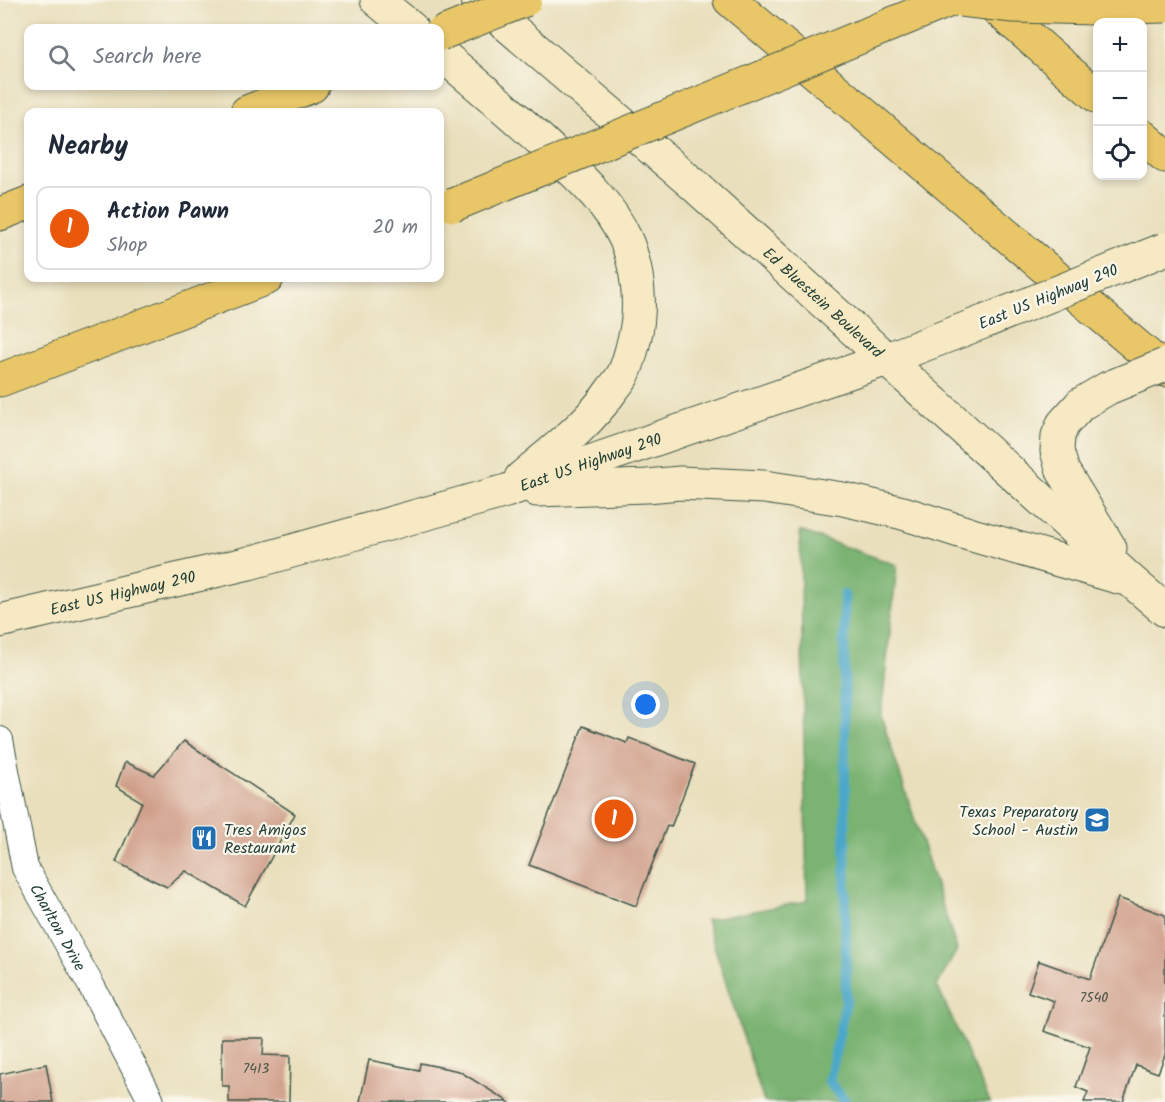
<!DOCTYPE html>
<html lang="en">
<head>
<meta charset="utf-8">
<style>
  :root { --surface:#fff; --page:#f6f6f7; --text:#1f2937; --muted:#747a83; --line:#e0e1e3; --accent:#ea580c }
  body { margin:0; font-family:Kalam,sans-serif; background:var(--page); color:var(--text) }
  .controls { position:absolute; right:18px; top:18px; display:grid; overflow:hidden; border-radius:12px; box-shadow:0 3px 9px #0003 }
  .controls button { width:54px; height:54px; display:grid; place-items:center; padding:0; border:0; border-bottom:2px solid var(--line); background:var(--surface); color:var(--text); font:30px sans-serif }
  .you { position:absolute; left:646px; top:705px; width:21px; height:21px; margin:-15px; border:4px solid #fff; border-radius:50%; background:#1a73e8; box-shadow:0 0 0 9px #1a73e833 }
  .badge { display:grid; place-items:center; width:39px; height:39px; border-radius:50%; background:var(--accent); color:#fff; font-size:20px; font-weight:700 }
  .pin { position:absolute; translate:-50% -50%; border:3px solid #fff; box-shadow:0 2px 6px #0006 }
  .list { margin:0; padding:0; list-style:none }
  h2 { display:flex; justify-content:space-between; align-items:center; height:78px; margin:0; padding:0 24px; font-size:26px }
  h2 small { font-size:20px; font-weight:400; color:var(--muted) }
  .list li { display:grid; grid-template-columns:39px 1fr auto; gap:18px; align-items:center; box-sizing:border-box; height:84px; margin:0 12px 12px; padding:0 12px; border:2px solid var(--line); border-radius:12px }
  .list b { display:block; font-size:22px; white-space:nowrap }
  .list p { margin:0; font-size:20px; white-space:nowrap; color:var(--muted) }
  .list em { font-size:20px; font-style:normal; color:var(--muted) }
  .icon { flex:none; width:33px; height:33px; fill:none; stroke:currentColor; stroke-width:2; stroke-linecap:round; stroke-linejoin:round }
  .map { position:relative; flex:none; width:1165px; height:1102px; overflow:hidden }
  .search { position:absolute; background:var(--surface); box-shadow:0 3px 9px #0003; left:24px; top:24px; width:420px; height:66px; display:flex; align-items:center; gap:15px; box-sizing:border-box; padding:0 21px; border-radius:12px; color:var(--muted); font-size:22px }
  .panel { position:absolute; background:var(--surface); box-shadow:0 3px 9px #0003; left:24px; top:108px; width:420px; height:174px; border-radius:12px }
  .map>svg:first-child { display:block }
  .forest { fill:#7ab372; stroke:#4c7853; stroke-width:1.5 }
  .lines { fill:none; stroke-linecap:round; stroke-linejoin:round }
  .stream { stroke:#4ba7c9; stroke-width:10 }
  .building { fill:#cf9d88 }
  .minor-casing { stroke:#3d5548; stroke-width:28 }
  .secondary-casing { stroke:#3d5548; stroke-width:35 }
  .motorway-casing { stroke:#3d5548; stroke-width:35 }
  .minor { stroke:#fff; stroke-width:26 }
  .secondary { stroke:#f6e9c3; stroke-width:33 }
  .motorway { stroke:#e9c769; stroke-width:33 }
  .secondary-bridge-casing { stroke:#3d5548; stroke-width:35; stroke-linecap:butt }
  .motorway-bridge-casing { stroke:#3d5548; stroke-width:35; stroke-linecap:butt }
  .secondary-bridge { stroke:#f6e9c3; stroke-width:33 }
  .motorway-bridge { stroke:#e9c769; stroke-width:33 }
  .labels { text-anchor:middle; stroke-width:4.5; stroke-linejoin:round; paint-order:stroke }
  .number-label { font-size:14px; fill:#4b5549 }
  .street-label { font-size:16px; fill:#1f3d34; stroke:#fbf7ec }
  .poi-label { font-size:16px; fill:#1f3d34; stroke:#fbf7ec; text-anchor:end }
</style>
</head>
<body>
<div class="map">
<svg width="1165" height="1102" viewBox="0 0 1165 1102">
  <rect width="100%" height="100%" fill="#fbf7ec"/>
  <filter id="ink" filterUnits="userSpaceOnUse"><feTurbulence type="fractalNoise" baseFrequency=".0167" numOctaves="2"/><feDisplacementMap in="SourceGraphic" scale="12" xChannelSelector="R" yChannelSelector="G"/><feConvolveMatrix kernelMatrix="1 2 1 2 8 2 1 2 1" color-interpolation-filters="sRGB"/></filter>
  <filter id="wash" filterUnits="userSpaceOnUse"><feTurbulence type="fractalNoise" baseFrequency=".008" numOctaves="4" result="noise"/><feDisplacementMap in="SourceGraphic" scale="24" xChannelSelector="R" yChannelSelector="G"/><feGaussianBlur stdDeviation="1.35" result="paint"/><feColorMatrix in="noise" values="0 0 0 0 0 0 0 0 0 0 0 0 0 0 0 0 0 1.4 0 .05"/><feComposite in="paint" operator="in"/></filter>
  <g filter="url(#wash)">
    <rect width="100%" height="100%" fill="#e9dfbc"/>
    <!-- forest -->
    <polygon class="forest" points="800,531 897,565 881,716 957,950 937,986 990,1102 764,1102 706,920 807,901"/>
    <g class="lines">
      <!-- stream -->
      <polyline class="stream" points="844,595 846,1001 829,1082 846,1102"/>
    </g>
    <g id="blocks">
      <!-- building -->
      <g class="building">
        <polygon points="583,726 627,743 629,738 695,764 671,827 667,826 636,906 529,865"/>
        <polygon points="184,741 295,814 245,906 186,871 167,887 116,862 142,802 116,786 125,762 154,775"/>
        <polygon points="1118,898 1165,915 1165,1055 1158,1073 1136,1065 1123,1102 1084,1102 1088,1092 1076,1087 1090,1047 1044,1031 1054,1001 1028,992 1039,961 1090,979"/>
        <polygon points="222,1038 264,1038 263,1055 290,1056 289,1102 229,1102 229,1086 222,1086"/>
        <polygon points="369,1060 419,1070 420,1063 459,1071 509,1102 360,1102"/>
        <polygon points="46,1064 53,1102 0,1102 0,1074"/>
      </g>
    </g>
  </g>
  <g filter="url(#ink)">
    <use href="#blocks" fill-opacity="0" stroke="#3d5548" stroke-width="1.5"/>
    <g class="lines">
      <!-- minor casing -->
      <g class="minor-casing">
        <g id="minor">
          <path id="s1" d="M0,740L25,868L92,987L150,1098L151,1102"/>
        </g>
      </g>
      <!-- secondary casing -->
      <g class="secondary-casing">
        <g id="secondary">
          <polyline points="377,0 411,28"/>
          <path id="s2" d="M478,0L693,184L1130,580L1165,610"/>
          <path d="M440,53C479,86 519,119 556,155C583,180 609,204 625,238C638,266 642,307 635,336C632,349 629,363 623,375C620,380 616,385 612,390C588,425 553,451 521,478"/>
          <polyline points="1081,404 1063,424 1058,436 1057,451 1063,471 1110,548"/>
          <polyline points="537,490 647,486 680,483 764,487 843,499 903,513 972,535 1121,578"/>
          <path id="s3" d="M0,621L249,563L506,491L887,359L986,321"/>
        </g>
      </g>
      <!-- motorway casing -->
      <g class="motorway-casing">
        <g id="motorway">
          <polyline points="730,0 1165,370"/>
          <polyline points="987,0 1098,97"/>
          <polyline points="247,112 312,86"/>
          <polyline points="1142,136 1165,156"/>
          <polyline points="0,214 28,203"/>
          <polyline points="0,380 267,278"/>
        </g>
      </g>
      <!-- minor -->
      <use href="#minor" class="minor"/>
      <!-- secondary -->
      <use href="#secondary" class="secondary"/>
      <!-- motorway -->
      <use href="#motorway" class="motorway"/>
      <!-- secondary-bridge casing -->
      <g class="secondary-bridge-casing">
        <g id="secondary-bridge">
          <polyline points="986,321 1165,249"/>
          <polyline points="1081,404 1108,388 1165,365"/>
        </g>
      </g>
      <!-- motorway-bridge casing -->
      <g class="motorway-bridge-casing">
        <g id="motorway-bridge">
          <polyline points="961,0 1013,6 1095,8 1165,6"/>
          <polyline points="440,34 525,0"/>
          <polyline points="453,205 950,0"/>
        </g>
      </g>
      <!-- secondary-bridge -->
      <use href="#secondary-bridge" class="secondary-bridge"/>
      <!-- motorway-bridge -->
      <use href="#motorway-bridge" class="motorway-bridge"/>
    </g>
  </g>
  <!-- icons -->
  <defs>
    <g id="school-square" transform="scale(1.35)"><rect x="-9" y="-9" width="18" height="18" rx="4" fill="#1f6fb2" stroke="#fbf7ec"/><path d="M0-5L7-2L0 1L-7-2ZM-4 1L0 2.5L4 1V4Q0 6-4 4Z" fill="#fff"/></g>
    <g id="restaurant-square" transform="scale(1.35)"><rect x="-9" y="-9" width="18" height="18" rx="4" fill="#1f6fb2" stroke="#fbf7ec"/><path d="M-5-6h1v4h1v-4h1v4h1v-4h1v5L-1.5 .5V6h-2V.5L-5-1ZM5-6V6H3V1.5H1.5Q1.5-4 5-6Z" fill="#fff"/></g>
  </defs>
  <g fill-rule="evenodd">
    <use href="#school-square" x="1097" y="820"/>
    <use href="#restaurant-square" x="204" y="838"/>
  </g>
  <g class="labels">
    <!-- number labels -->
    <g class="number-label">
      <text x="1094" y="1002">7540</text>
      <text x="256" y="1073">7413</text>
    </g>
    <!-- street labels -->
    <g class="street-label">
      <text transform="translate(1048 296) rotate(-22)" y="6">East US Highway 290</text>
      <text dy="6" stroke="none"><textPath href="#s2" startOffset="459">Ed Bluestein Boulevard</textPath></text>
      <text dy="6" stroke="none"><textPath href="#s3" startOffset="612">East US Highway 290</textPath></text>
      <text dy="6" stroke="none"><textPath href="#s3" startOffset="126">East US Highway 290</textPath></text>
      <text dy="6" stroke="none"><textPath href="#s1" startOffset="198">Charlton Drive</textPath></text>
    </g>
    <!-- poi labels -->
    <g class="poi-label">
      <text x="1078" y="817">Texas Preparatory<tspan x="1078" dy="18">School - Austin</tspan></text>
      <text x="224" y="835" text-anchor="start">Tres Amigos<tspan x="224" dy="18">Restaurant</tspan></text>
    </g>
  </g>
</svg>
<div class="controls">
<button>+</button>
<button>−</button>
<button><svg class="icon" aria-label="locate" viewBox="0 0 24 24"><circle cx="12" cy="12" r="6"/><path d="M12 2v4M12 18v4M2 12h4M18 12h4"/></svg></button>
</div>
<div class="you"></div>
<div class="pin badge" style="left:614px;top:819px">1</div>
<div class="search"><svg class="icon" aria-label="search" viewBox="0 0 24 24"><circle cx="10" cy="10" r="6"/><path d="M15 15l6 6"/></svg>Search here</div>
<section class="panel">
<h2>Nearby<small></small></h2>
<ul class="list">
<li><span class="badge">1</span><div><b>Action Pawn</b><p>Shop</p></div><em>20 m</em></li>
</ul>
</section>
</div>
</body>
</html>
